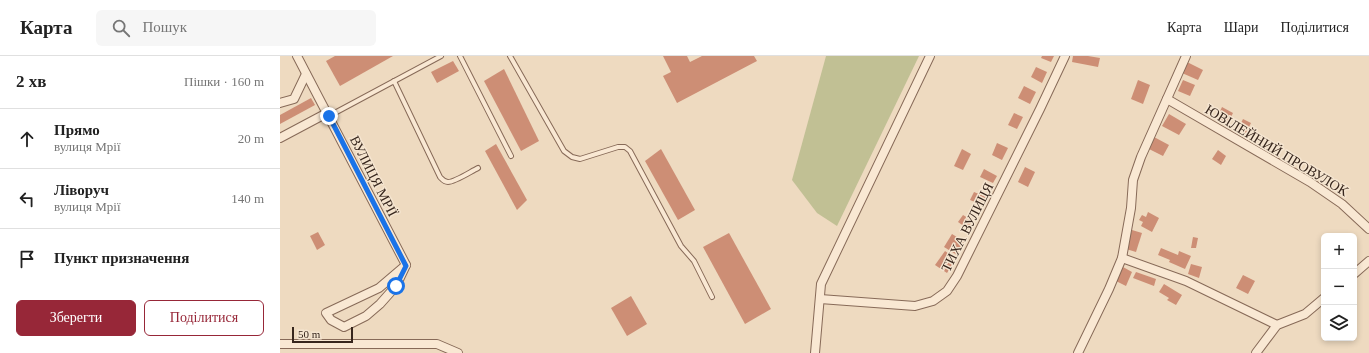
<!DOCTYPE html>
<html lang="uk">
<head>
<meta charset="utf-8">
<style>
  :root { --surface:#fff; --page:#f6f6f6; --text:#222; --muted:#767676; --line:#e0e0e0; --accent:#972738 }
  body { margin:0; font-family:Georgia,serif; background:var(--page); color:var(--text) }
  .controls { position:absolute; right:12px; bottom:12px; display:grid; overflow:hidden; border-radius:6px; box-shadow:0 2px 6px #0003 }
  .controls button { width:36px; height:36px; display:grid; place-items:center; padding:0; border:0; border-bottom:1px solid var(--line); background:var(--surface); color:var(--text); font:20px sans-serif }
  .scale { position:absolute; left:12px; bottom:10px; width:61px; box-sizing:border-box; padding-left:4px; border:2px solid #37261d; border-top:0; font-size:11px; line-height:14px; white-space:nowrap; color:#37261d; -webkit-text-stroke:3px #f5e5d0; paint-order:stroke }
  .stop { position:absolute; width:12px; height:12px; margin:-9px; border:3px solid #1a73e8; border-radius:50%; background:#fff }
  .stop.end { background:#1a73e8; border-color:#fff; box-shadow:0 1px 4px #0008 }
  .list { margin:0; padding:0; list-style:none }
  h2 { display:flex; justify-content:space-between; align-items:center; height:52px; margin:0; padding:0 16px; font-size:17px }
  h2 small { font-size:13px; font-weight:400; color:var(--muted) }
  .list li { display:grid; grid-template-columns:26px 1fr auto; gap:12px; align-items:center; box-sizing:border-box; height:60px; padding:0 16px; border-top:1px solid var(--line) }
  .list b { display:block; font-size:15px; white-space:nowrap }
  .list p { margin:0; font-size:13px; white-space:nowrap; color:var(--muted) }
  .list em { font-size:13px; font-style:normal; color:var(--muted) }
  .actions { display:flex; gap:8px; padding:12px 16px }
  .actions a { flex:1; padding:9px 0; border:1px solid var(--accent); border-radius:6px; text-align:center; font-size:14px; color:var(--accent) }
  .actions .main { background:var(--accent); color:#fff }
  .icon { flex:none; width:22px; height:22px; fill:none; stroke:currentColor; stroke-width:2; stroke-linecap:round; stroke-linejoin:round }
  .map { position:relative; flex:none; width:1089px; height:297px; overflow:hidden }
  header { display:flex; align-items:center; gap:24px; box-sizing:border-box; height:56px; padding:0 20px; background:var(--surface); border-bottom:1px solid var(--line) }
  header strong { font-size:19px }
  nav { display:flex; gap:22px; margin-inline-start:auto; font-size:14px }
  .search { width:280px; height:36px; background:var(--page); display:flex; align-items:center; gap:10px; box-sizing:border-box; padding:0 14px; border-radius:6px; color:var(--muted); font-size:15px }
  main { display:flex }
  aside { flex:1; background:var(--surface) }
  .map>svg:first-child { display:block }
  .cemetery { fill:#c1c094 }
  .building { fill:#cd8e75 }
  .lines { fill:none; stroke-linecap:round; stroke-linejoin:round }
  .service-casing { stroke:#876a58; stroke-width:6 }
  .minor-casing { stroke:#876a58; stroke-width:10 }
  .service { stroke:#f9e8d3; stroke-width:4 }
  .minor { stroke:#f9e8d3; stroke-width:8 }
  .route { stroke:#1a73e8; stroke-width:5 }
  .labels { text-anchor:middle; stroke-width:3; stroke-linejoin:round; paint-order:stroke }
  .street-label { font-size:14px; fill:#37261d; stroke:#f5e5d0 }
</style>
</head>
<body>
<header>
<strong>Карта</strong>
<div class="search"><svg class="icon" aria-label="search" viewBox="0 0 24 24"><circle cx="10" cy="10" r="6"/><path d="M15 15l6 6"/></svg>Пошук</div>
<nav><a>Карта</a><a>Шари</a><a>Поділитися</a></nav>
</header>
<main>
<aside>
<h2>2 хв<small>Пішки · 160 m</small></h2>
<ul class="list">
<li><svg class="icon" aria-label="ahead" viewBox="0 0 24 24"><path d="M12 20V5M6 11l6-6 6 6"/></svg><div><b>Прямо</b><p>вулиця Мрії</p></div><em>20 m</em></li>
<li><svg class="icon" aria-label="left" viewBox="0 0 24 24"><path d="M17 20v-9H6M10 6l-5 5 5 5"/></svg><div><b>Ліворуч</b><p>вулиця Мрії</p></div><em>140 m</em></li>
<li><svg class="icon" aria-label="arrive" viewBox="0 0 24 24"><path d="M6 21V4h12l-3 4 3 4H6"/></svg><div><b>Пункт призначення</b></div></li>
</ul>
<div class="actions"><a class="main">Зберегти</a><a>Поділитися</a></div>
</aside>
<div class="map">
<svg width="1089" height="297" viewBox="0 0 1089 297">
  <rect width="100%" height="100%" fill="#eedac0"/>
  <!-- cemetery -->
  <polygon class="cemetery" points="546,0 639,0 557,170 537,157 512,124"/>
  <!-- building -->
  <g class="building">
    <polygon points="55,0 113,0 60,30 46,5"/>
    <polygon points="383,0 407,0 410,6 422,0 474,0 477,5 397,47 383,20 391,16"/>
    <polygon points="762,0 774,0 771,6 761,2"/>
    <polygon points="793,0 808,0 820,2 818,11 792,6"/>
    <polygon points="173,5 179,15 157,27 151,16"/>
    <polygon points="907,6 923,14 918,24 902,17"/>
    <polygon points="756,11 767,16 762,27 751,21"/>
    <polygon points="224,13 259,85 241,95 204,25"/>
    <polygon points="858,24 870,29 863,48 851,43"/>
    <polygon points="903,24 915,29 910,40 898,35"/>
    <polygon points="744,30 756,36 750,48 738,42"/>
    <polygon points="31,42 35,49 0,68 0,59"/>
    <polygon points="942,51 953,57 948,67 937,62"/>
    <polygon points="734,57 743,61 737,73 728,69"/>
    <polygon points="889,58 906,68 899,79 882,70"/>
    <polygon points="963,63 971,67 965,79 957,75"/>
    <polygon points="874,81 889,89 883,100 869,93"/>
    <polygon points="717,87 728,92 722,104 712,99"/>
    <polygon points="216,88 247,144 237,154 205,95"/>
    <polygon points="381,93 415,154 398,164 365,105"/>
    <polygon points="682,93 691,98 683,114 674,110"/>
    <polygon points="938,94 946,100 941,109 932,103"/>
    <polygon points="745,111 755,116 748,131 738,126"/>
    <polygon points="704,113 717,120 713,127 700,121"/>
    <polygon points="694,136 706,141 702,149 690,144"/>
    <polygon points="868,156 879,162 872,176 861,170 863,166 859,164 862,159 866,161"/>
    <polygon points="683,159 693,165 688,173 678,166"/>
    <polygon points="852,174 862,177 856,196 846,193"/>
    <polygon points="38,176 45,189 37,194 30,180"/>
    <polygon points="449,177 491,253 465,268 423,191"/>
    <polygon points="672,178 685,186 677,199 664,191"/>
    <polygon points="913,181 918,182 916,192 911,192"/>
    <polygon points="881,192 898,199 899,195 911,200 905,213 889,206 890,204 878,199"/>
    <polygon points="665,195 676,203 667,217 655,209"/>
    <polygon points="911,208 922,211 919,222 908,218"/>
    <polygon points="843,211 852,216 846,230 836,225"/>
    <polygon points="856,216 876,223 874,230 853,222"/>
    <polygon points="963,219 975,225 968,238 956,232"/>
    <polygon points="884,228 902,239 896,249 887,244 889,242 879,236"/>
    <polygon points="351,240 367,268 347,280 331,252"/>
  </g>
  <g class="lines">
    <!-- service casing -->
    <g class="service-casing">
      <g id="service">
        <polyline points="180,0 231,100"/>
        <polyline points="230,0 284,95 292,101 300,103 338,91 345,91 350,95 401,190 414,205 432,241"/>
        <path d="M114,25L160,121C162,123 164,126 168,126C175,126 190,116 198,112"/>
        <polyline points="49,60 161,0"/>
      </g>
    </g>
    <!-- minor casing -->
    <g class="minor-casing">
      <g id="minor">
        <polyline points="17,0 126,209"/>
        <polyline points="887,43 1030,126 1062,148 1089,173"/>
        <polyline points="0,47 14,43 26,18"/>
        <polyline points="0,82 47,57"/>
        <polyline points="842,202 906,225 997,269"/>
        <polygon points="126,209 116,230 100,248 86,260 64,271 51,264 46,257 99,232"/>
        <polyline points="1074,218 1089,205"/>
        <polyline points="540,243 635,250 653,245 667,235 677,220 760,53 785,0"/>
        <polyline points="0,288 157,288 178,297"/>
        <polyline points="535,297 541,228 650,0"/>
        <polyline points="798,297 829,233 842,202 851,152 853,124 861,101 906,0"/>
        <polyline points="976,297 997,269 1025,258 1044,242"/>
      </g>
    </g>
    <!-- service -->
    <use href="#service" class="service"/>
    <!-- minor -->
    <use href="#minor" class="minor"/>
  </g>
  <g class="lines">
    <!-- route -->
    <polyline class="route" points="49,60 126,210 116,230"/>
  </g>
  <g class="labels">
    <!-- street labels -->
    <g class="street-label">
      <text transform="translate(997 94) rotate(31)" y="5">ЮВІЛЕЙНИЙ ПРОВУЛОК</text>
      <text transform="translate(94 120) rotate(63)" y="5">ВУЛИЦЯ МРІЇ</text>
      <text transform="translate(687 171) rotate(-63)" y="5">ТИХА ВУЛИЦЯ</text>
    </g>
  </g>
</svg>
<div class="controls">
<button>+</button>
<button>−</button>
<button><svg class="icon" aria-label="layers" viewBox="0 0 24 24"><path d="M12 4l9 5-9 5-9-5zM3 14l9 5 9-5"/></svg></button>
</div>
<div class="scale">50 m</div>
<div class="stop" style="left:116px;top:230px"></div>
<div class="stop end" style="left:49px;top:60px"></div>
</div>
</main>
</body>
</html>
